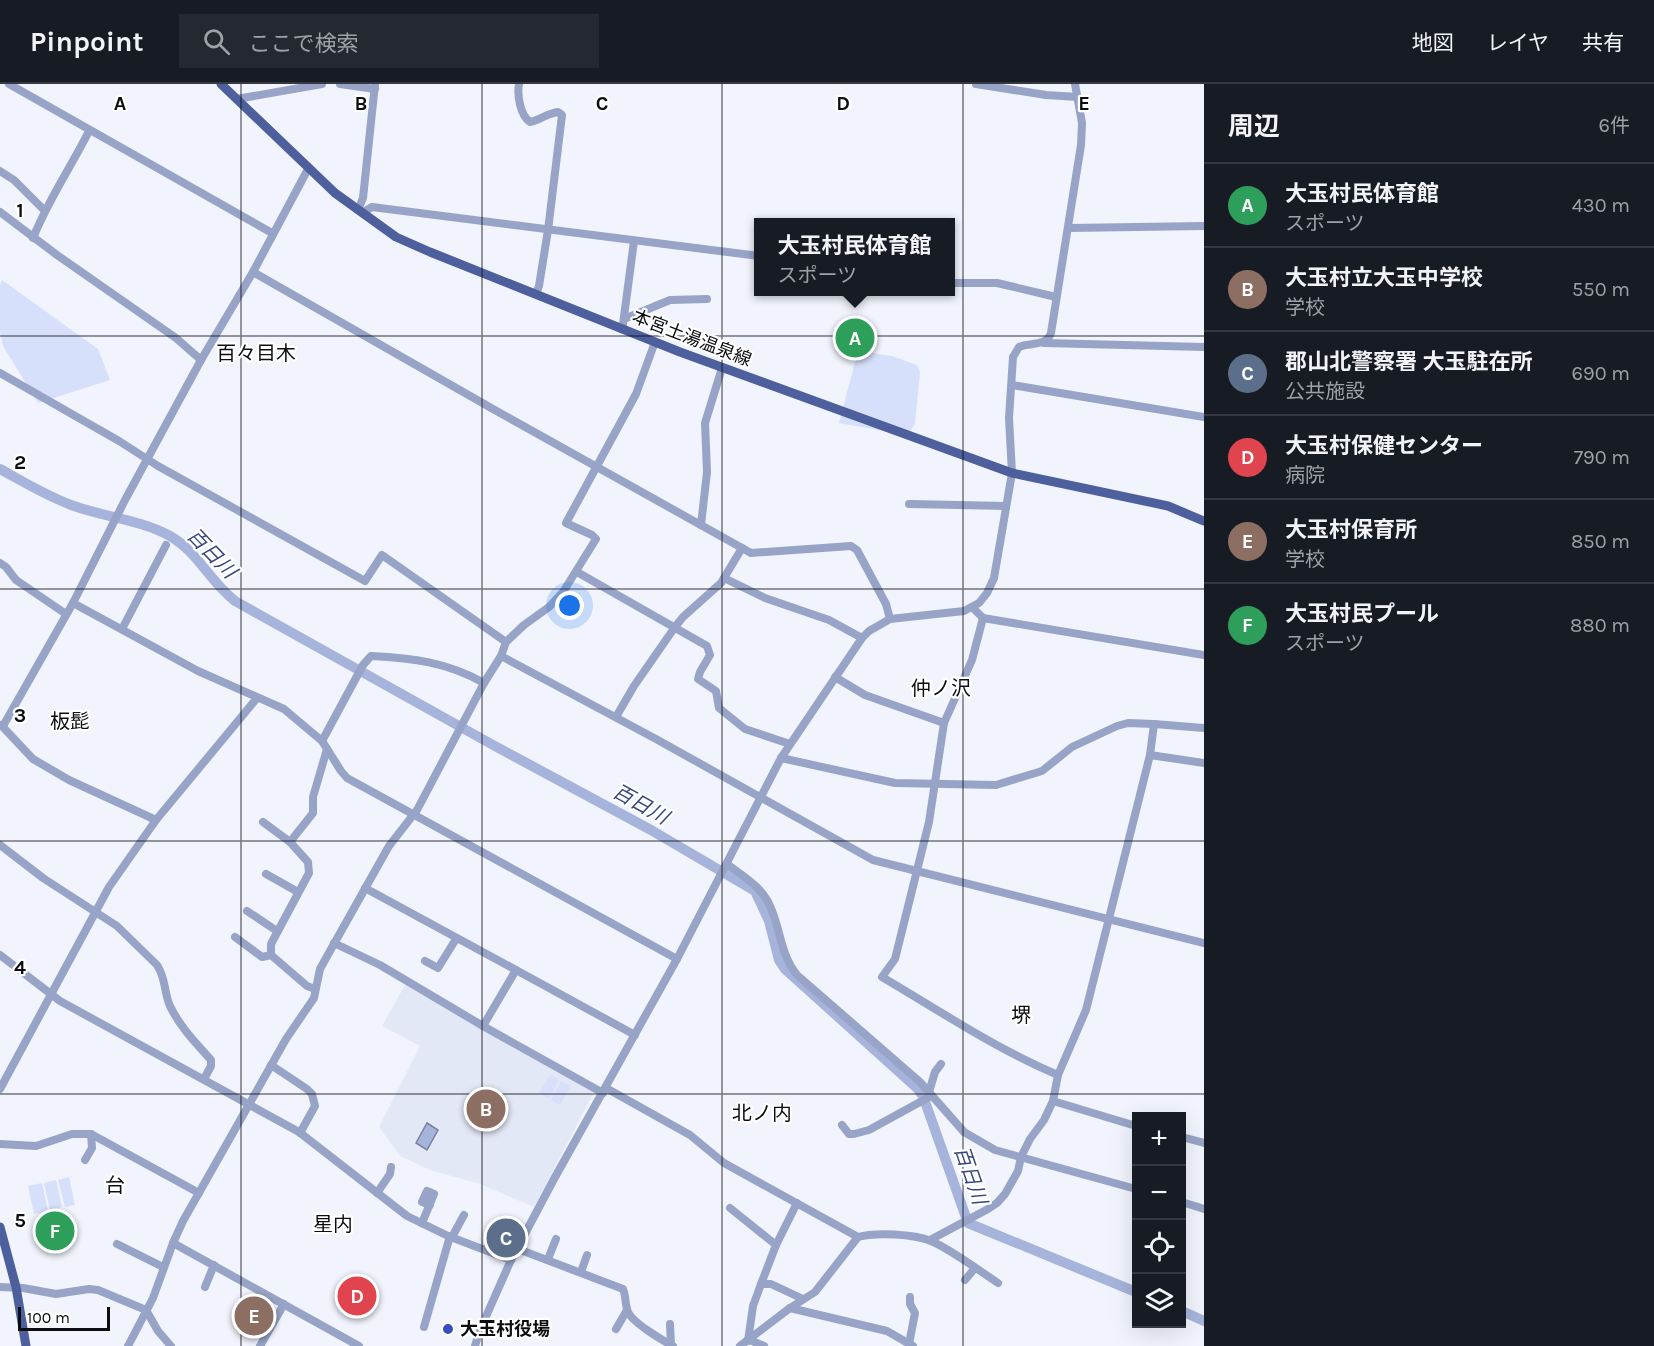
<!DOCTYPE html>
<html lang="ja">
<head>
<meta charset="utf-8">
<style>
  :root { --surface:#171b24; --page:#242831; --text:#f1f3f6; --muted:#9ea1a6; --line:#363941; --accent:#8c9099 }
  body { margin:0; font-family:Karla,"Noto Sans JP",sans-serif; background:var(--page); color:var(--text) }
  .controls { position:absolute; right:18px; bottom:18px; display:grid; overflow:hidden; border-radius:0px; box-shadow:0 6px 24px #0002 }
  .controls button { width:54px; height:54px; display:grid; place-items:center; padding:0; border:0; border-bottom:2px solid var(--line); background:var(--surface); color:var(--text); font:30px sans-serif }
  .scale { position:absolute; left:18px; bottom:15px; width:92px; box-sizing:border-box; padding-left:6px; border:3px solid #0c0d10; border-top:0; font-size:16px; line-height:21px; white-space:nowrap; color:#0c0d10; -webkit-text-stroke:4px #fff; paint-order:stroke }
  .you { position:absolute; left:570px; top:522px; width:21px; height:21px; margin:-15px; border:4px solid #fff; border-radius:50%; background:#1a73e8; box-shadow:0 0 0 9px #1a73e833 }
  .badge { display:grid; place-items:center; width:39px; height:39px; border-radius:50%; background:var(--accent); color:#fff; font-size:20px; font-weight:700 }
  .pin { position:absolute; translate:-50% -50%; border:3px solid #fff; box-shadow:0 2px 6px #0006 }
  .popup { position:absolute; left:754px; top:134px; width:201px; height:78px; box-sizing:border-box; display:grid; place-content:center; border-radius:0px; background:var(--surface); filter:drop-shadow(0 2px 4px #0005); font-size:20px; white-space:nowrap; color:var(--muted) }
  .popup b { font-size:22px; color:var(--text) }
  .popup::after { content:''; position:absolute; left:50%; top:100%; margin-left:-12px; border:12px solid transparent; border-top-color:var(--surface) }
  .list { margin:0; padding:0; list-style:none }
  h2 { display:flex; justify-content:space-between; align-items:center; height:78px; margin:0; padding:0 24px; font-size:26px }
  h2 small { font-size:20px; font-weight:400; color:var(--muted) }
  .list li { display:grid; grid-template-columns:39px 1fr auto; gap:18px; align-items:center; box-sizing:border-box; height:84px; padding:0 24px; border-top:2px solid var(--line) }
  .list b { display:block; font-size:22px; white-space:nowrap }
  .list p { margin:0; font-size:20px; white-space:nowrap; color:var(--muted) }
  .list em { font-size:20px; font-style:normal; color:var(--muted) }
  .icon { flex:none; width:33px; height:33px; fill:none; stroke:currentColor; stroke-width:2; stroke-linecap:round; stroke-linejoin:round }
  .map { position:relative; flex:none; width:1204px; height:1262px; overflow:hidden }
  header { display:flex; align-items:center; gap:36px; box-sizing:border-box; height:84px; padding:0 30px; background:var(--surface); border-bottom:2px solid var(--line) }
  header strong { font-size:28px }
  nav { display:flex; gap:33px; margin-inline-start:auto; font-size:21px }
  .search { width:420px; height:54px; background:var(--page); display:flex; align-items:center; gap:15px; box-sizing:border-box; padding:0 21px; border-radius:0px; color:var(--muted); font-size:22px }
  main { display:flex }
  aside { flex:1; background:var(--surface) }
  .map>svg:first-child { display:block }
  .built { fill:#e3e8f7 }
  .green { fill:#d7e0fa }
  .water { fill:#a6b3db; stroke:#78819e; stroke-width:1.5 }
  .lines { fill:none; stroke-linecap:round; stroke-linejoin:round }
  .river { stroke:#a6b3db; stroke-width:10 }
  .minor { stroke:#98a4c7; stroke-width:8 }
  .major { stroke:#4d5f9d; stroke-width:9 }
  .grid { fill:none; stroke:#0c0d10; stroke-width:1.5; stroke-opacity:0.55 }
  .poi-dot { fill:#384dbf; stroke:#fff; stroke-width:2 }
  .labels { text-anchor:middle; stroke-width:4.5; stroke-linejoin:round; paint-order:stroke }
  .street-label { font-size:18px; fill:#0c0d10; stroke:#fff }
  .poi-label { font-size:18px; font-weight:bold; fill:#0c0d10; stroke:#fff; text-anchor:start }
  .neighbourhood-label { font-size:20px; fill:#0c0d10; stroke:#fff }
  .water-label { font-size:20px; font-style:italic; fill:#39487c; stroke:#fff }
  .grid-label { font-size:20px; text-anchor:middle; font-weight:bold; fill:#0c0d10; stroke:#fff; stroke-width:4.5; stroke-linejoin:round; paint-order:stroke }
</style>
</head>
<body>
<header>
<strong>Pinpoint</strong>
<div class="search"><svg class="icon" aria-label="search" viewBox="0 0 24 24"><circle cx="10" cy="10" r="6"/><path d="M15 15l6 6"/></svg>ここで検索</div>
<nav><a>地図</a><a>レイヤ</a><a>共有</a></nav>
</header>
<main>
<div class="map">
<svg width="1204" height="1262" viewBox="0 0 1204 1262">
  <rect width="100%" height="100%" fill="#f1f4fd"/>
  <!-- built -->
  <polygon class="built" points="405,901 594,1008 534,1123 480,1100 430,1086 400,1072 379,1043 420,962 382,942"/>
  <!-- green -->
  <g class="green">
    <polygon points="2,196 98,265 110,296 38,319 3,262 0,248 0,201"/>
    <polygon points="858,267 892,272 917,281 920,288 915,340 907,351 839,339"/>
    <polygon points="550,991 559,996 549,1015 539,1009"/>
    <polygon points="561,997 571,1002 560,1021 551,1016"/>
    <polygon points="69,1093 75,1121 65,1123 58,1096"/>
    <polygon points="56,1096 62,1123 50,1126 44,1099"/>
    <polygon points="42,1099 48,1127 34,1130 28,1102"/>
  </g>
  <!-- water -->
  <polygon class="water" points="427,1039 438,1046 427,1066 416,1059"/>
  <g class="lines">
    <!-- river -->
    <g class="river">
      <path d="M0,385C24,398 48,413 74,422C105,433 141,436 170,452C198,468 209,497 235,517L493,661L651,746L755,807L769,837L779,876L785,885L917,1004L923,1012L968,1139L1136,1208"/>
      <polyline points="1182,1227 1204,1237"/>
    </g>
    <!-- minor -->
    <g class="minor">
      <polyline points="9,0 272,149"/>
      <polyline points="340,0 375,5"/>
      <path d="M519,0C517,11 520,31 530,38C540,36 548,29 558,28L562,31L548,146L539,202L536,210"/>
      <polyline points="976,0 1046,11 1078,13"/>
      <polyline points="237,15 322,0"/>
      <polyline points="0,87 14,96 44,126"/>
      <polyline points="358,126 363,114 375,0"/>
      <polyline points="0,128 57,171 176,254 201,276"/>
      <polyline points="362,129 372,123 759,172"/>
      <polyline points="1068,144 1204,142"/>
      <path d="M33,154C48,116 71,83 89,47"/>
      <polyline points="253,188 493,325 751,469 851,462 857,466 886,520 890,535"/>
      <polyline points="951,199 997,199 1056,213"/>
      <polyline points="624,235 670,216 707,215"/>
      <polyline points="621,245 623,240 634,157"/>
      <polyline points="1044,259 1204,263"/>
      <polyline points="0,289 119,357 158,382 365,497 382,471 506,558"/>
      <polyline points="1012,301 1204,333"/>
      <polyline points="909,420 1006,422"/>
      <polyline points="701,441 707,388 705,339 722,284"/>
      <polyline points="0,479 6,483 16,496 66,530"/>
      <polyline points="577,488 707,562 710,571 700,588 698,595 716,607 719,624 745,645 790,660"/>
      <polyline points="724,494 765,514 829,536 862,554"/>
      <polyline points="73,519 198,587 284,625 322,657 341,687 347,694 677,875"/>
      <polyline points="972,523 983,534 1204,571"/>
      <path d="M983,534L972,576L944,639L929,738L895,875L882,893C940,927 996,965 1058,991"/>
      <polyline points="122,545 166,461"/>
      <polyline points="501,572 656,655 873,776 1204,859"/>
      <polyline points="835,593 865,611 944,639"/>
      <polyline points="616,633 634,602 675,543 683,533 721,499 742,464"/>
      <polyline points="1,641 33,675 69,696 156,736"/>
      <polyline points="3,642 73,519 125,416 201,276 253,188 308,85"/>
      <path d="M322,657L363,581L371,572C412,574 447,578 484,599"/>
      <polyline points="1150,671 1204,679"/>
      <polyline points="781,674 895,699 996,701 1042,687 1072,663 1117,642 1128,639 1154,640 1204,644"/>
      <polyline points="263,738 290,758"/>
      <path d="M0,761L43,794L117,842L157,881C166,894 164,909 170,922C180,943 196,959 211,976V982L204,995"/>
      <path d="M727,780C743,792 762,803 770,822C781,846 780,870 797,891L920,998L964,1048L995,1066L1136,1105"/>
      <polyline points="266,790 298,808"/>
      <polyline points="365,804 516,886"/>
      <polyline points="247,827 277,847"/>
      <polyline points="235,853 262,873 271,871"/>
      <polyline points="334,859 380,881 483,942 603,1009"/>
      <polyline points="0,871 60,917 299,1048 407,1132 448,1152 511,1176"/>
      <polyline points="425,877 438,884 456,855"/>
      <polyline points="315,905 307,902 271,871 271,860 309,789 308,778 290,758 313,729 313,713 327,665"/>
      <polyline points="483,942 516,886 635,951"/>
      <polyline points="271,981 307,1005 312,1010 315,1022 300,1049"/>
      <polyline points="606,1004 690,1051 724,1079 858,1153"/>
      <polyline points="0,1005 109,803 156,736 257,614"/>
      <polyline points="929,1008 935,988 941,980"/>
      <polyline points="1053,1017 1136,1042"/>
      <polyline points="842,1041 849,1050 854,1050 869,1046 931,1012"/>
      <polyline points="1182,1053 1204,1059"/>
      <polyline points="0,1060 36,1062 72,1050 91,1050 199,1109"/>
      <polyline points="85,1076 92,1064 91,1050"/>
      <polyline points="377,1109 390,1090 391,1083"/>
      <polyline points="1182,1118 1204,1125"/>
      <polyline points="730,1124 776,1161"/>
      <polyline points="422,1139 434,1110 427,1107 422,1118 430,1121"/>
      <polyline points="452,1153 464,1131"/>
      <polyline points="930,1156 988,1125 997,1119 1005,1110 1018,1087 1021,1073 1030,1055 1044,1036 1053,1017 1058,991 1086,926 1150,671 1154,640"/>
      <polyline points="173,1159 359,1262"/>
      <polyline points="117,1160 163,1183"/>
      <path d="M518,1165L623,1205C626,1212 625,1221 628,1228C633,1239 662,1256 673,1262"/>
      <polyline points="548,1175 556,1155"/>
      <polyline points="581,1188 587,1171"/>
      <polyline points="965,1196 975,1184"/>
      <polyline points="761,1200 776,1161 797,1119"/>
      <polyline points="0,1203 23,1204 56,1210 89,1205 98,1206 146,1226 158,1247 171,1262"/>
      <polyline points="205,1203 214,1181"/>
      <polyline points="790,1224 887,1247 913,1262"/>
      <polyline points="670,1240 671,1261"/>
      <polyline points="424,1243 450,1152"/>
      <polyline points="616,1245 627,1226"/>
      <polyline points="750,1256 764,1262"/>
      <polyline points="748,1257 753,1222 761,1200 771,1200 803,1215"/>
      <polyline points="909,1260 915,1229 910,1220 910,1213"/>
      <polyline points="128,1262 153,1214 173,1159 183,1137 286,955 314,914 320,885 330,867 389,762 417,726 484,599 501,572 506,558 524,541 549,523 563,508 596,455 592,451 566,439 636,310 655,258"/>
      <polyline points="260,1262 284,1220"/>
      <path d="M475,1262L480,1246L511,1176L554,1095L677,875L781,674L862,554L869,547L890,535L964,527L979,519L987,509L994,494L1012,389L1009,334L1013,273L1019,263C1030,258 1046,263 1051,249L1081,61L1082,39L1075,0"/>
      <path d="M740,1262L790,1224L815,1208L858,1153C875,1148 914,1150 931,1157C952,1166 978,1186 998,1199"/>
    </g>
    <!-- major -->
    <g class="major">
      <polyline points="221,0 335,109 396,153 430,168 680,268 1012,389 1168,422 1204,437"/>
      <polyline points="0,1143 16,1203 26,1262"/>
    </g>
  </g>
  <!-- grid -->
  <path class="grid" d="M241,0V1262M482,0V1262M722,0V1262M963,0V1262M0,252H1204M0,505H1204M0,757H1204M0,1010H1204"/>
  <!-- markers -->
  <circle class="poi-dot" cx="448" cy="1245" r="6"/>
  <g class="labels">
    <!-- street labels -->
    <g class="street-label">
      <text transform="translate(692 254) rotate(21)" y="6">本宮土湯温泉線</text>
    </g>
    <!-- poi labels -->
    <g class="poi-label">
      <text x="460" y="1251">大玉村役場</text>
    </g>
    <!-- neighbourhood labels -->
    <g class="neighbourhood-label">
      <text x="256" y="276">百々目木</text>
      <text x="941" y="611">仲ノ沢</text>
      <text x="70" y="644">板髭</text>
      <text x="1021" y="938">堺</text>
      <text x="762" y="1036">北ノ内</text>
      <text x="115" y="1108">台</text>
      <text x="333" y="1147">星内</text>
    </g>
    <!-- water labels -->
    <g class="water-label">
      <text transform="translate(212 469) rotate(46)" y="7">百日川</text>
      <text transform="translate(641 720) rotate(29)" y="7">百日川</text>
      <text transform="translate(971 1091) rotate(71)" y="7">百日川</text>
    </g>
  </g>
  <g class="grid-label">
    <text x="120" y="26">A</text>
    <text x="361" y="26">B</text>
    <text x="602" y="26">C</text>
    <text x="843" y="26">D</text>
    <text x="1084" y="26">E</text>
    <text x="20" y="133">1</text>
    <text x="20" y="385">2</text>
    <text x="20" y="638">3</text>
    <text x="20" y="890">4</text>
    <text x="20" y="1143">5</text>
  </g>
</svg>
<div class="controls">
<button>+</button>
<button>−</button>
<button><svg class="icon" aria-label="locate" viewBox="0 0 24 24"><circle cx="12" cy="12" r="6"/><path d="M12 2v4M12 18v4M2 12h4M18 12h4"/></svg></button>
<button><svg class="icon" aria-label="layers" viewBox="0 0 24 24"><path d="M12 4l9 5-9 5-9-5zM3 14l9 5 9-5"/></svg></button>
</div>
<div class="scale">100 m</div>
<div class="you"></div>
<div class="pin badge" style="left:855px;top:254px;background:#2e9e5b">A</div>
<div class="popup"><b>大玉村民体育館</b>スポーツ</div>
<div class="pin badge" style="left:486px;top:1025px;background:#8d6e63">B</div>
<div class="pin badge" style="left:506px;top:1154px;background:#5c6f8a">C</div>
<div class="pin badge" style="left:357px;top:1212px;background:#e0444e">D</div>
<div class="pin badge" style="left:254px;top:1232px;background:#8d6e63">E</div>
<div class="pin badge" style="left:55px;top:1147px;background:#2e9e5b">F</div>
</div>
<aside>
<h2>周辺<small>6件</small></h2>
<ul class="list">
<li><span class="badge" style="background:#2e9e5b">A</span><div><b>大玉村民体育館</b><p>スポーツ</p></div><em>430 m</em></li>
<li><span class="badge" style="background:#8d6e63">B</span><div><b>大玉村立大玉中学校</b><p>学校</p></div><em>550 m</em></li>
<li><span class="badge" style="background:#5c6f8a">C</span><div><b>郡山北警察署 大玉駐在所</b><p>公共施設</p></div><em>690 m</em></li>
<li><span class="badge" style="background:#e0444e">D</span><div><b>大玉村保健センター</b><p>病院</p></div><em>790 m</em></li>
<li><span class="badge" style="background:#8d6e63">E</span><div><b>大玉村保育所</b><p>学校</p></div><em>850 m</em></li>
<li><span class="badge" style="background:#2e9e5b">F</span><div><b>大玉村民プール</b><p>スポーツ</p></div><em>880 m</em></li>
</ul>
</aside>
</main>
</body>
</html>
